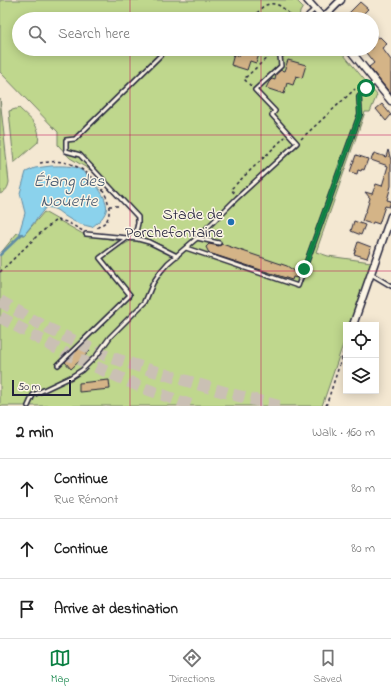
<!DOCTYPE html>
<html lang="en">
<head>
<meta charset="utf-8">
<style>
  :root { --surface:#fff; --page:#f2f2f2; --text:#222; --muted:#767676; --line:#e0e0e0; --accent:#0b8043 }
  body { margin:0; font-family:"Indie Flower",sans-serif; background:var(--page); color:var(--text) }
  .controls { position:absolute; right:12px; bottom:12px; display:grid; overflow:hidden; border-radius:0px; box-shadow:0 2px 10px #0003 }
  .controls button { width:36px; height:36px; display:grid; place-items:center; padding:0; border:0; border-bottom:1px solid var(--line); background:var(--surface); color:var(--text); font:20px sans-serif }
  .scale { position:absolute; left:12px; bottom:10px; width:59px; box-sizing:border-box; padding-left:4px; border:2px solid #22223b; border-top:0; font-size:11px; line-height:14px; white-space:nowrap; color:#22223b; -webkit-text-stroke:3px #fcf5e5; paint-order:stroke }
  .stop { position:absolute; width:12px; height:12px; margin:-9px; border:3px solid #0b8043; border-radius:50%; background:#fff }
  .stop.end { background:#0b8043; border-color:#fff; box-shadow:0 1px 4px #0008 }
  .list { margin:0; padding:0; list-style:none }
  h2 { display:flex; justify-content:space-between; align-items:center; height:52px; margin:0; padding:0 16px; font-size:17px }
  h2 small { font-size:13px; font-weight:400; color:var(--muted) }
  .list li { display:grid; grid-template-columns:26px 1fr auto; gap:12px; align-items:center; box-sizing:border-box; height:60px; padding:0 16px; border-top:1px solid var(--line) }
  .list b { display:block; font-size:15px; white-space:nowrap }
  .list p { margin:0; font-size:13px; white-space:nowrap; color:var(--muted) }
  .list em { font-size:13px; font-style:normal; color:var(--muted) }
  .icon { flex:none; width:22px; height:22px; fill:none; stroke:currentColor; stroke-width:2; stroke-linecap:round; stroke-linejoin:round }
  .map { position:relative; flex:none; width:391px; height:406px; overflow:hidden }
  .search { position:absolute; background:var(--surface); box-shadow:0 2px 10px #0003; left:12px; right:12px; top:12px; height:44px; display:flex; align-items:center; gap:10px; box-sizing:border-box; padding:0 14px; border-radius:22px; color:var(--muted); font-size:15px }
  .sheet { height:232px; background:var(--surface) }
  nav { display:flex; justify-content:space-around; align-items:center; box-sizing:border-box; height:56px; border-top:1px solid var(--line); background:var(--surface); font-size:11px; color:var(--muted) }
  nav a { display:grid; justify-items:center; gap:2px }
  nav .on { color:var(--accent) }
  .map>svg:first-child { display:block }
  .green { fill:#bfd78d; stroke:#707c64 }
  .water { fill:#8bd2ec; stroke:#618ca5 }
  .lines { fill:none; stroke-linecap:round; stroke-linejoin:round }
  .stream { stroke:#618ca5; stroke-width:2.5 }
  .building { fill:#d4b487; stroke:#22223b }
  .highway-tunnel { stroke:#cac0b4; stroke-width:12; stroke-dasharray:12 6; stroke-linecap:butt }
  .lane-casing { stroke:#22223b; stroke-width:6 }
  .street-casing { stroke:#22223b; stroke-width:9 }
  .path { stroke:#22223b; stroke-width:1.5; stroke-dasharray:3 3; stroke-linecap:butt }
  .lane { stroke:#fcf5e5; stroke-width:3 }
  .street { stroke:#fcf5e5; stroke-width:6 }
  .route { stroke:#0b8043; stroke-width:5 }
  .grid { fill:none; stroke:#c2185b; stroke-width:1; stroke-opacity:0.55 }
  .poi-dot { fill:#1f6fb2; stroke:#fcf5e5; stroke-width:1.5 }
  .labels { text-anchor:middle; stroke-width:3; stroke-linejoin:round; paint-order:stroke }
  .poi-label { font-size:16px; fill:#22223b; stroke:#fcf5e5; text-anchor:end }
  .water-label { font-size:17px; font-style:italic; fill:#425770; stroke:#fcf5e5 }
</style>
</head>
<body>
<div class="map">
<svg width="391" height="406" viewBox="0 0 391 406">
  <rect width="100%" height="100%" fill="#f4e8d2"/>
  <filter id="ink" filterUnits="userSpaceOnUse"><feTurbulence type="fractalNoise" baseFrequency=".025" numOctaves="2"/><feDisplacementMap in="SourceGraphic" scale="8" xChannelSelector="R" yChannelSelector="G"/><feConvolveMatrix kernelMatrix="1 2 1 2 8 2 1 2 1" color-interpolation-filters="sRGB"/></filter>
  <g filter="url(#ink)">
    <!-- green -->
    <g class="green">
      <path d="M0,0H296L303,7L300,12L299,19H19V49H339L377,95L370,112H365L316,252L328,256L371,262L350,325H346V336L322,406H0V254L17,233L24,235L44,212L83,234L120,241L123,245L132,240L128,235C136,230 136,226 135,217L92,171L70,158L58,145V132L0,72Z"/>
      <path d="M0,98L9,182C8,188 6,191 0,194Z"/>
      <path d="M19,108C29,118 42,126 38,142L14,163L9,111Z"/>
    </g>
    <!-- water -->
    <path class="water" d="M51,166C60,166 73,165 81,170C91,177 110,199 106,211C103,219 97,223 92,227C83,225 75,223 68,218C58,212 59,209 46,207L24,235L19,233L25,213L20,193L26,172L35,168Z"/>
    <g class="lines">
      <!-- stream -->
      <polyline class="stream" points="0,255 22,234"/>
    </g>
    <!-- building -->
    <g class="building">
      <polygon points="360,2 368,9 358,19 351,19 347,15"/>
      <polygon points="372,31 378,38 380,37 387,44 382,48 391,60 391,94 369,67 374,63 363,49 372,49"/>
      <polygon points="241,49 261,49 256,63 250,61 247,70 231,65 234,54 239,56"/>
      <polygon points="288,60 306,65 302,78 296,76 293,85 287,83 284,94 266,88 269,82 272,79 275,80 276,74 281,70 284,71"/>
      <polygon points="382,104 391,115 386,121 376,109"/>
      <polygon points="388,150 391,160 391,186 387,200 391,201 389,207 385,206 379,224 373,222 372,224 362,221 365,212 366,211 370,198 365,192 372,194 376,184 382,186 388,166 371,160 374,153 386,157"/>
      <polygon points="356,155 368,159 364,170 362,169 361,171 358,170 357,174 350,172"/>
      <polygon points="354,221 365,225 361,235 351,231"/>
      <polygon points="358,242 371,247 367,258 354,254"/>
      <polygon points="209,244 219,246 222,244 287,266 299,274 298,278 293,277 292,280 209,253 206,247"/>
      <polygon points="84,344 90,351 71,369 65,362"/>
      <polygon points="109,380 110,389 79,392 79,383"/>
    </g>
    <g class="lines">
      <!-- highway-tunnel -->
      <g class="highway-tunnel">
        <polyline points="0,301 49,329 107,356 147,369 231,394 279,406"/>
        <polyline points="0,317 65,353 141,387 193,406"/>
      </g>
      <!-- lane casing -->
      <g class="lane-casing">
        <g id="lane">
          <polyline points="307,19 308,15 315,9"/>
          <polyline points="86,234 138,239 149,242 177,256"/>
          <path d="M132,238C136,231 139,226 138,217L80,155L66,151V140L75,139L167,49"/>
          <polyline points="219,243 197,238 237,198 297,143 272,115 275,111 255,90 281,66 280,56 288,49"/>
          <polyline points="186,248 298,286 360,114 359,97 366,89 375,82"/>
          <polyline points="371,274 391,286"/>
          <polyline points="58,365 130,295 100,258 127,238"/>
          <polyline points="28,406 33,395 71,377 82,370 97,355 110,337 145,302 153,283 161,271 168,263 197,238"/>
        </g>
      </g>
      <!-- street casing -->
      <g class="street-casing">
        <g id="street">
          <polyline points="307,0 324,19"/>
          <polyline points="323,18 341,0"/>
          <polyline points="349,49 391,101"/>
          <polyline points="353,325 391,216"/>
        </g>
      </g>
      <!-- path -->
      <g class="path">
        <path d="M257,19L256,18C258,7 269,0 280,6C285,9 290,15 294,19"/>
        <polyline points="271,54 272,49"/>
        <polyline points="251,86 244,79 271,54 275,55"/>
        <polyline points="301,139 355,89"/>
        <path d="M40,163C47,162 56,161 62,162C85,165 111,190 109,213C109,216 107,220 106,222L95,229"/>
        <polyline points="234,193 231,189 285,137"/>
        <polyline points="109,206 121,206"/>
        <polyline points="0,272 37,236 56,220 67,222 83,231"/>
        <polyline points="326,406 346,345"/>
      </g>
      <!-- lane -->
      <use href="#lane" class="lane"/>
      <!-- street -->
      <use href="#street" class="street"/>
    </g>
  </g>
  <g class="lines" filter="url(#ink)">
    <!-- route -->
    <polyline class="route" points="304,269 360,114 359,97 366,88"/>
  </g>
  <!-- grid -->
  <path class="grid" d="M130,0V19M261,0V19M130,49V406M261,49V406M0,135H391M0,271H391"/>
  <!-- markers -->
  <circle class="poi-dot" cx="231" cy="222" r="4"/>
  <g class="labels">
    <!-- poi labels -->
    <g class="poi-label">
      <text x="223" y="219">Stade de<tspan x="223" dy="18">Porchefontaine</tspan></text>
    </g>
    <!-- water labels -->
    <g class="water-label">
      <text x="69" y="186">Étang des<tspan x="69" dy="20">Nouette</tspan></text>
    </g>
  </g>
</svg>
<div class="controls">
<button><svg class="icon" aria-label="locate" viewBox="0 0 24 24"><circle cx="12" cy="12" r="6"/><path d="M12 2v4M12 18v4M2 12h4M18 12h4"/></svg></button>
<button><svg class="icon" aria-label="layers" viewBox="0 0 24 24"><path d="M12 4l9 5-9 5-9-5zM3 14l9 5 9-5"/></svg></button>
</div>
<div class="scale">50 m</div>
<div class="stop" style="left:366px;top:88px"></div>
<div class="stop end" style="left:304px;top:269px"></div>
<div class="search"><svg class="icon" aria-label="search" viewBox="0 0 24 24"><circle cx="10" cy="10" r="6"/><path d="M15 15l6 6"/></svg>Search here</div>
</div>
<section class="sheet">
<h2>2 min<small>Walk · 160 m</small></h2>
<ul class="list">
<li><svg class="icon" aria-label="ahead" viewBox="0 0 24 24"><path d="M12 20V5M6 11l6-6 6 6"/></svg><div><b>Continue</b><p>Rue Rémont</p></div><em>80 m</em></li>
<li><svg class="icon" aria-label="ahead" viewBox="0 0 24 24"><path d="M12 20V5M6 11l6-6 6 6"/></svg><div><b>Continue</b></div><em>80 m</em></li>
<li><svg class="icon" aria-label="arrive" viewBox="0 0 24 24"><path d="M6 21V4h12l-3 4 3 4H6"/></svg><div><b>Arrive at destination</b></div></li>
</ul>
</section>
<nav>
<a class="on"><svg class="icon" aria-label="map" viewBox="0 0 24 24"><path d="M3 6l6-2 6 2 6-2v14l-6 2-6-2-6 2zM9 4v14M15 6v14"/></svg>Map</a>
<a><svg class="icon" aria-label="directions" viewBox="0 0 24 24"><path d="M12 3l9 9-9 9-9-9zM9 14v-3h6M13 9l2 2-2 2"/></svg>Directions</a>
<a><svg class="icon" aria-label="saved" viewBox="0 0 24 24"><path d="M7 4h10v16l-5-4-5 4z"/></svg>Saved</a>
</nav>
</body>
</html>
